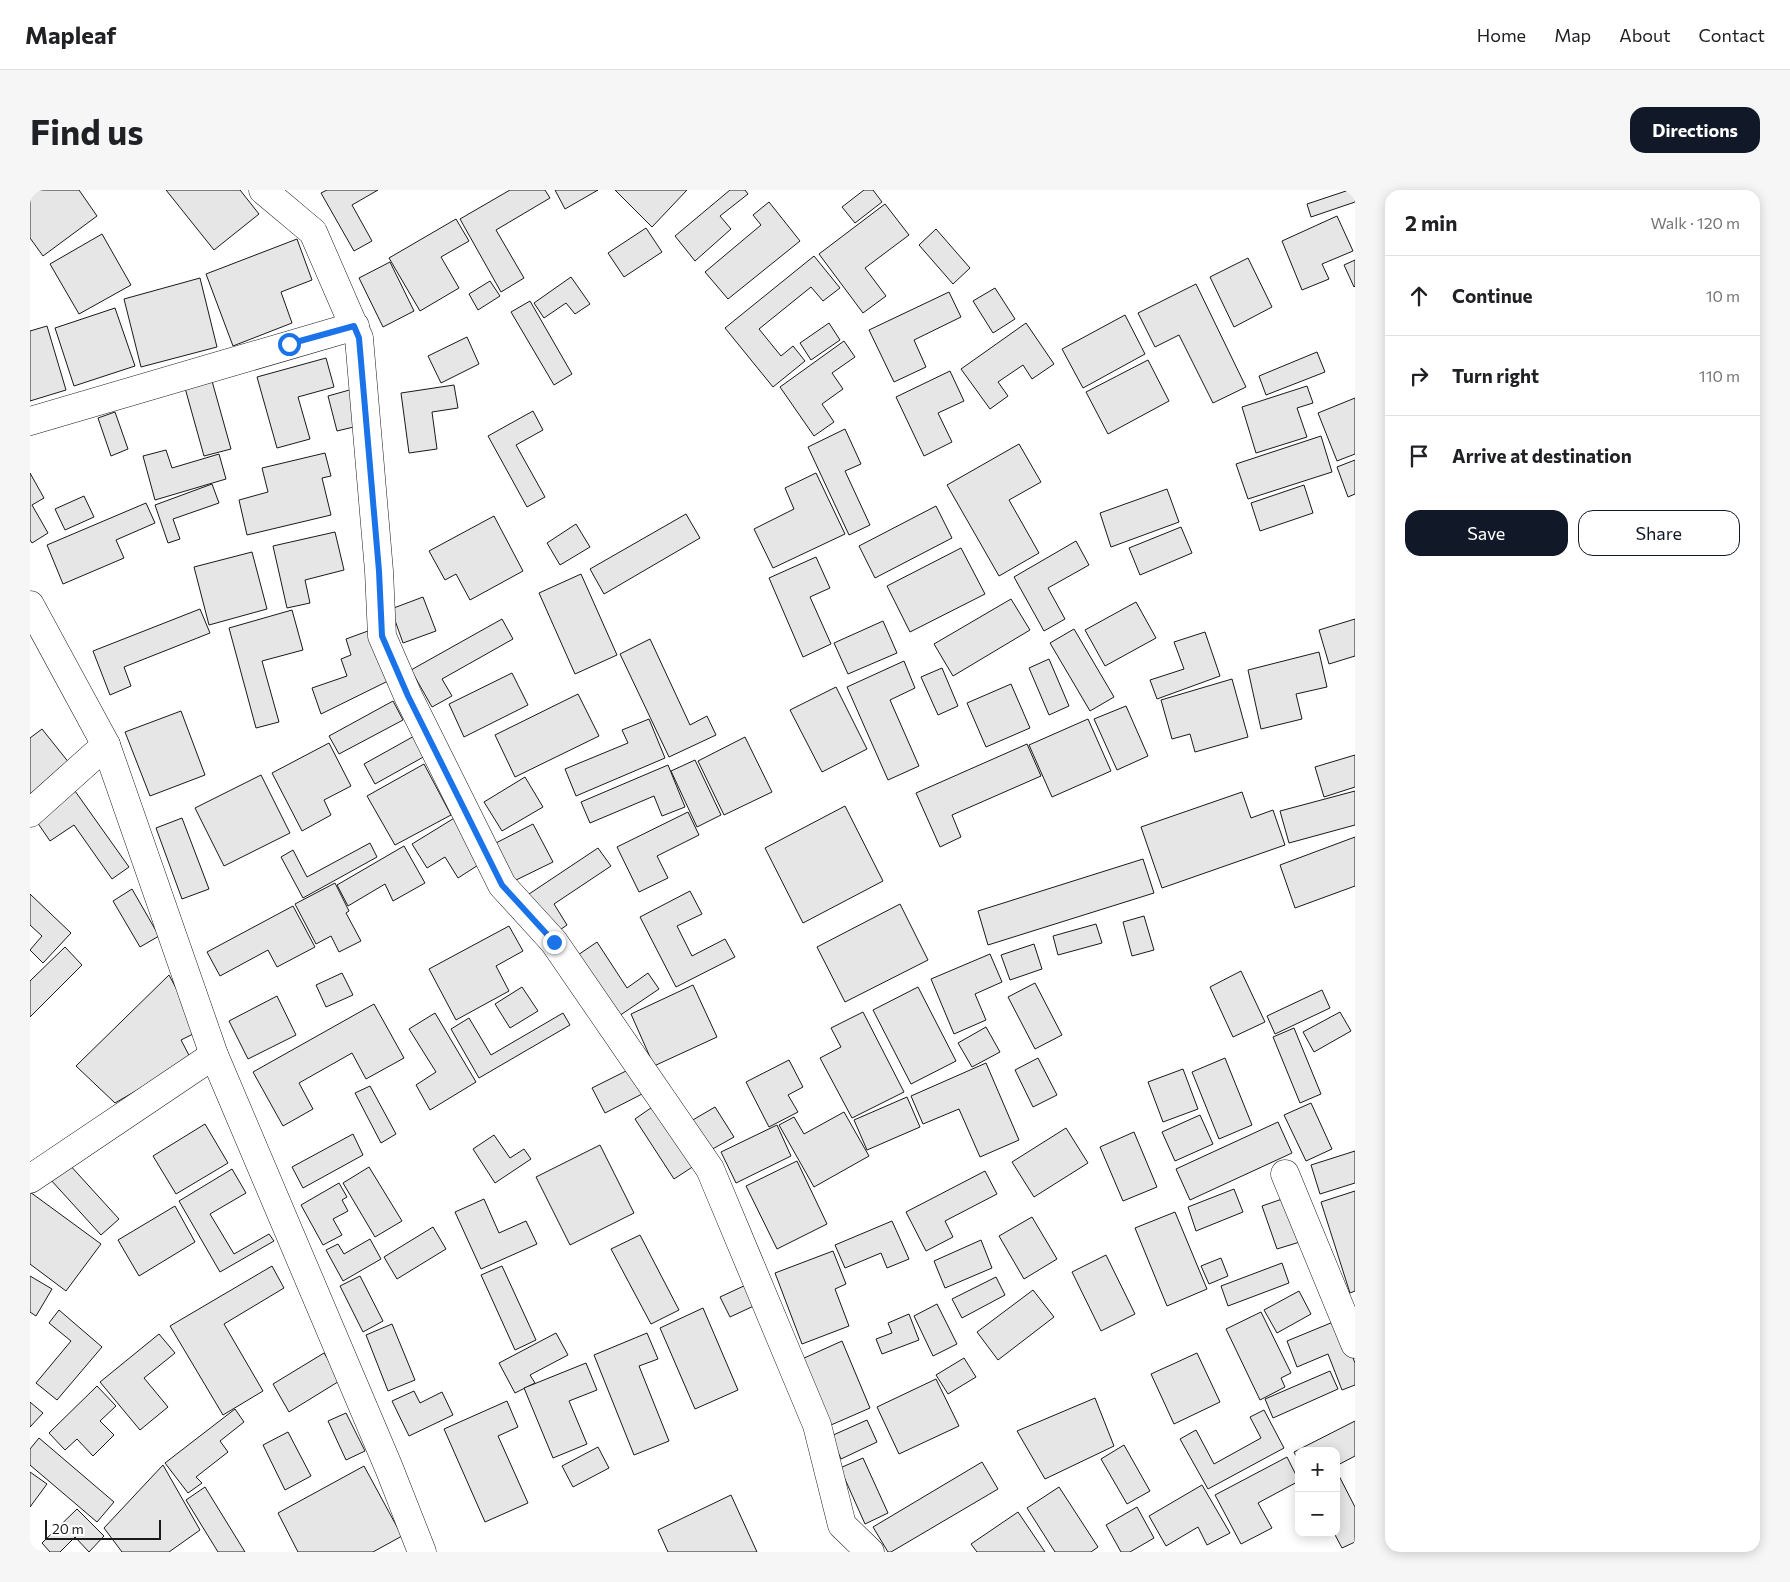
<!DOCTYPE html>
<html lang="en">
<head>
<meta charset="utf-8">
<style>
  :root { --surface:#fff; --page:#f6f6f6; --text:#202124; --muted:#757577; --line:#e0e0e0; --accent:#111827 }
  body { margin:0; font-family:Commissioner,sans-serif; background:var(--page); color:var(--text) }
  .controls { position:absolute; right:15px; bottom:15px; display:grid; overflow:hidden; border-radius:10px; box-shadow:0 2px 12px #0003 }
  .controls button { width:45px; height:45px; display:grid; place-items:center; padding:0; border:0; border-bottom:1px solid var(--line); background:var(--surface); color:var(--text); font:25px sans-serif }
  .scale { position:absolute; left:15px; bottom:12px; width:116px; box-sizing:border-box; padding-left:5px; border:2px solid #1a1a1a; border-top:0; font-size:14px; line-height:18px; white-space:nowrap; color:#1a1a1a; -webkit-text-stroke:4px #fff; paint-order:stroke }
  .stop { position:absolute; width:15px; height:15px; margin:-11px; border:4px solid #1a73e8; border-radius:50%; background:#fff }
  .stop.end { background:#1a73e8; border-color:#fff; box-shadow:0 1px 5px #0008 }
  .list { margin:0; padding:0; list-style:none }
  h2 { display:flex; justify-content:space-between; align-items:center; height:65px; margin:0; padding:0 20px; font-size:21px }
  h2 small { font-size:16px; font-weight:400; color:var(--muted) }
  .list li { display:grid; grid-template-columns:32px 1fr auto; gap:15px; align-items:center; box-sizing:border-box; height:80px; padding:0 20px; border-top:1px solid var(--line) }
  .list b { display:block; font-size:19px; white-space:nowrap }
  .list em { font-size:16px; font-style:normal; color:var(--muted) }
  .actions { display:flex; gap:10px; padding:15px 20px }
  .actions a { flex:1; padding:11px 0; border:1px solid var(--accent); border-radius:15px; text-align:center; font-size:18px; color:var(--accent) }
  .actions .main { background:var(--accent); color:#fff }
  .icon { flex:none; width:28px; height:28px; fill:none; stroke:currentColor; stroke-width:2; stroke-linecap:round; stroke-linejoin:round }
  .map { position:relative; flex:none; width:1325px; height:1362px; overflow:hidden; border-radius:15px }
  header { display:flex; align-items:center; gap:30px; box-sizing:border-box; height:70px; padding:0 25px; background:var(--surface); border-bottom:1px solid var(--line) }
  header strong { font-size:24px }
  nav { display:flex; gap:28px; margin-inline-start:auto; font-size:18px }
  .intro { display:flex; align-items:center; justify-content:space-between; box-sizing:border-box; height:120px; padding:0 30px }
  h1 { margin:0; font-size:35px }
  .button { padding:12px 22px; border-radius:15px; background:var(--accent); color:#fff; font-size:18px; font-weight:700 }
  main { display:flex; gap:30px; padding:0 30px }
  aside { flex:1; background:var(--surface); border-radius:15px; box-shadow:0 2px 12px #0003 }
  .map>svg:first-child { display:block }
  .building { fill:#e6e6e6; stroke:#1a1a1a }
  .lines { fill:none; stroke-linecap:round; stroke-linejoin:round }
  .street-casing { stroke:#1a1a1a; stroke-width:29 }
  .street { stroke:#fff; stroke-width:28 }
  .route { stroke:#1a73e8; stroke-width:6 }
</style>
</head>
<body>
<header>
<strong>Mapleaf</strong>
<nav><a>Home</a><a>Map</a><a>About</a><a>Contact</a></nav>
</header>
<div class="intro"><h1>Find us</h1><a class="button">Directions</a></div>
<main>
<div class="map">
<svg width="1325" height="1362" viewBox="0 0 1325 1362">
  <rect width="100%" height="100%" fill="#fff"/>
  <!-- building -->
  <g class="building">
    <polygon points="0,0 49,0 67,26 13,66 0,48"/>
    <polygon points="136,0 210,0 229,24 184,60"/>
    <polygon points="297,0 348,0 322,15 342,51 324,61 291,3"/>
    <polygon points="480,0 515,0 520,8 466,40 494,88 471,102 430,29"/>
    <polygon points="525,0 568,0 535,19"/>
    <polygon points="585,0 657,0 622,37"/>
    <polygon points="700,0 715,0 718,4 690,26 701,39 665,71 645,46"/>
    <polygon points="834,0 843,0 852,12 825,33 812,17"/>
    <polygon points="1319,0 1323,0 1325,12 1281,27 1277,14"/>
    <polygon points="739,12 770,51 698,109 675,82 731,35 723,25"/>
    <polygon points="855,14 879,45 835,78 856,106 833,123 789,64"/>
    <polygon points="1307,26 1323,61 1292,74 1299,89 1272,100 1252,51"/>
    <polygon points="426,29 439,51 411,67 429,98 390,121 359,68"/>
    <polygon points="616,38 632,62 594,87 578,63"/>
    <polygon points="906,39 940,78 923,94 889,55"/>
    <polygon points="72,44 101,95 49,124 20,74"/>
    <polygon points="267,49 282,90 251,102 262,133 203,156 176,84"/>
    <polygon points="784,66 810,98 793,111 781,97 729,139 751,166 763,156 775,171 743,197 695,138"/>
    <polygon points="1218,68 1242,117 1204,137 1180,87"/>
    <polygon points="1325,70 1325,96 1324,97 1314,75"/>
    <polygon points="360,72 384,121 353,137 329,88"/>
    <polygon points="541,87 560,114 545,124 536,113 514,128 504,113"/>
    <polygon points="170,88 187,157 111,177 94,109"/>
    <polygon points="460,91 470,106 448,120 439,104"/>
    <polygon points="1166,94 1216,197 1183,213 1149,145 1125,157 1108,123"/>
    <polygon points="965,98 985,129 963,143 943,111"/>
    <polygon points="919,102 931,127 884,150 896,177 864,192 839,140"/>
    <polygon points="500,111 542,184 524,195 481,122"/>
    <polygon points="85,118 105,176 44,196 25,138"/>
    <polygon points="1095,125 1115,164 1053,198 1032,159"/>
    <polygon points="799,133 810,150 781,170 770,153"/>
    <polygon points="996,133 1024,174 1002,189 993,175 968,192 978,206 960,219 931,179"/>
    <polygon points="17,136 36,200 0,211 0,141"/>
    <polygon points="437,147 449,174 411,193 398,166"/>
    <polygon points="814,151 825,167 802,183 813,199 792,214 804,232 784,246 750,197"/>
    <polygon points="1287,162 1295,182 1236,205 1229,186"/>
    <polygon points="296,168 304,197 268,207 280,249 247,258 227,187"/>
    <polygon points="1118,170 1139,211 1078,244 1056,202"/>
    <polygon points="920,181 934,211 908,223 922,252 894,266 866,207"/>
    <polygon points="182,191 201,259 174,266 155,198"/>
    <polygon points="424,195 428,218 402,222 407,259 379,263 371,203"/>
    <polygon points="1277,196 1283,213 1267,218 1277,247 1226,263 1212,217"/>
    <polygon points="323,199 332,235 307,241 298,206"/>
    <polygon points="1325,208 1325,264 1307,271 1288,223"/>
    <polygon points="503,221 513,240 486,255 515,307 497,317 458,246"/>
    <polygon points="85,222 98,259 81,266 68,228"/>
    <polygon points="815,239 831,274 815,281 840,335 819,345 778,257"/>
    <polygon points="1291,246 1302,282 1218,309 1206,274"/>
    <polygon points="989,254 1011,292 979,310 1009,363 969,386 917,295"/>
    <polygon points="136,260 142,278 189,264 196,289 125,310 113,266"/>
    <polygon points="295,263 301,286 292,288 301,325 217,345 209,310 238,302 232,278"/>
    <polygon points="1325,270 1325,304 1318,307 1307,277"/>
    <polygon points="0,283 14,308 2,315 18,343 2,353 0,350"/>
    <polygon points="786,283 815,344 743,378 724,339 764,319 755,298"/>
    <polygon points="182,294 189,313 143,329 150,349 138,353 125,315"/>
    <polygon points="1274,295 1283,323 1230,341 1221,313"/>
    <polygon points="1137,299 1149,332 1081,357 1070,323"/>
    <polygon points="54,306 64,327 35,340 25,319"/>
    <polygon points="116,313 125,333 86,350 94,368 33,394 17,355"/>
    <polygon points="906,316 922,348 845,388 829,356"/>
    <polygon points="656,324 670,348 574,404 560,379"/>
    <polygon points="464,326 493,381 440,410 426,384 415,390 399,361"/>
    <polygon points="546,334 560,357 530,375 517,353"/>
    <polygon points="1151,337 1162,363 1110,385 1099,358"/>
    <polygon points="305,342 314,380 275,390 280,413 257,418 243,356"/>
    <polygon points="1046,351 1059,375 1018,398 1035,429 1014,441 984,387"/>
    <polygon points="931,358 955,404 880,442 857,396"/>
    <polygon points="222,362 237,419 179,435 164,377"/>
    <polygon points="786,367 800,398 780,407 801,454 773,467 739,388"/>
    <polygon points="551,384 587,465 545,484 509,403"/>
    <polygon points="393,407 406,441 373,453 361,419"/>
    <polygon points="981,409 1000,440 923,486 904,454"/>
    <polygon points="1106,412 1126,448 1075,476 1055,440"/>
    <polygon points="170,419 180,443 94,477 101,496 80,505 63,461"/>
    <polygon points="262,420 273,460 232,471 249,532 226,538 199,438"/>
    <polygon points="472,429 483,449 412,489 422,506 402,517 381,480"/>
    <polygon points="1325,429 1325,466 1299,474 1289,440"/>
    <polygon points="853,431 867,463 818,484 804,453"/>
    <polygon points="1044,439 1084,507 1060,521 1020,453"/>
    <polygon points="338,441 358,491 291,524 282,498 317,486 311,469 321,465 316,449"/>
    <polygon points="1175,442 1190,486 1127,509 1120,490 1154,479 1144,452"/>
    <polygon points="620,449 660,535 677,526 686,545 639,567 590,464"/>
    <polygon points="1289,462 1297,497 1266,504 1272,529 1231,539 1218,480"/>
    <polygon points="1019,469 1039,516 1019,525 999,478"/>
    <polygon points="874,471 885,498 860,510 889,576 858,590 817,497"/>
    <polygon points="912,478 928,516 908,525 891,487"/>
    <polygon points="482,483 498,515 434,547 419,514"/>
    <polygon points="1202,489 1218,547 1165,562 1160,544 1142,549 1131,510"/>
    <polygon points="981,494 1000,538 956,557 937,513"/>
    <polygon points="806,497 837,559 792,582 760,520"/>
    <polygon points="548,504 569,546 485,587 465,545"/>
    <polygon points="363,511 373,530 309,564 299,546"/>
    <polygon points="1096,516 1118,566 1087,580 1064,529"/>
    <polygon points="151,521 175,585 120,606 95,542"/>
    <polygon points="619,529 635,568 546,606 535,579 598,553 592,540"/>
    <polygon points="1058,529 1081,581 1022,607 999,555"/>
    <polygon points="12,539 40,574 0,605 0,548"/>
    <polygon points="386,545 397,565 345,594 334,574"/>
    <polygon points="715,547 742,602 694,625 668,571"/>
    <polygon points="299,553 321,596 294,610 301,625 272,641 242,583"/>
    <polygon points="997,554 1011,586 922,625 931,647 910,657 886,603"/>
    <polygon points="1325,565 1325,597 1294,607 1285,577"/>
    <polygon points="665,570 691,625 667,637 641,581"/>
    <polygon points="394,574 421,625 365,655 337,606"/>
    <polygon points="638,575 655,617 632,626 624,606 560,633 551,612"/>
    <polygon points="231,585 260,643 194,676 165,618"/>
    <polygon points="495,587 513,617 472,641 454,612"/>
    <polygon points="45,601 99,677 82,689 44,635 20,651 5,629"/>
    <polygon points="1325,601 1325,635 1259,653 1250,621"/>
    <polygon points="1212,602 1221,628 1243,620 1255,655 1132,698 1111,637"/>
    <polygon points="815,616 853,691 773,733 735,658"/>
    <polygon points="658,622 669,645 627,666 638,688 609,702 587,657"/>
    <polygon points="426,627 453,672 428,688 415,667 397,678 382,654"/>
    <polygon points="152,628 179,699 152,709 126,638"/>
    <polygon points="503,634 523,672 484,691 464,654"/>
    <polygon points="1325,647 1325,696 1265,718 1250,675"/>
    <polygon points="340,653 347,667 273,708 251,667 263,660 277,687"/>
    <polygon points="374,656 395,693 363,711 355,694 318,716 307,695"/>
    <polygon points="568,658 581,676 524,714 537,735 521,746 496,706"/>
    <polygon points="1113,669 1124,703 958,755 948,721"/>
    <polygon points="305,693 319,721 316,723 331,751 309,762 301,746 286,754 265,714"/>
    <polygon points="102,699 129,746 110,757 83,711"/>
    <polygon points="660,701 672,724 647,736 662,766 695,749 705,767 646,797 610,727"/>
    <polygon points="0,704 41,743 13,773 0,760 12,746 0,735"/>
    <polygon points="870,714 898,770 815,812 787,757"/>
    <polygon points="263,716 285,757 247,777 238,760 190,786 177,762"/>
    <polygon points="1114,726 1124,760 1102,766 1093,732"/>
    <polygon points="1066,734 1072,753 1028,765 1023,746"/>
    <polygon points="479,736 493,761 466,776 479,801 426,830 399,779"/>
    <polygon points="567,752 597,798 618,783 629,799 586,828 545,767"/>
    <polygon points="1004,754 1012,779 980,790 971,765"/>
    <polygon points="35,757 52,775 0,827 0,791"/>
    <polygon points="960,764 972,792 945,804 956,830 924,844 901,789"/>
    <polygon points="1211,781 1235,832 1203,847 1180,797"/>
    <polygon points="312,783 323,805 296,817 286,795"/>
    <polygon points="139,785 169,841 151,850 161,869 85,913 46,876"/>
    <polygon points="1005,793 1032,845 1005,859 978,807"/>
    <polygon points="663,795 687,847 624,876 601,824"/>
    <polygon points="492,797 508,821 480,838 465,814"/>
    <polygon points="888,797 926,871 881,894 843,820"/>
    <polygon points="1292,800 1300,818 1245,844 1237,826"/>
    <polygon points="247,806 266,845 218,869 199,831"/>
    <polygon points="344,814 374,868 336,889 322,863 269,893 283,919 253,936 223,882"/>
    <polygon points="833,822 874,902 822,928 790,868 811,857 801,838"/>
    <polygon points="1310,822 1321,841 1284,862 1273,842"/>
    <polygon points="405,823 446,892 400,920 386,895 406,882 379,839"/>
    <polygon points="533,823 540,835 449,888 421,839 439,828 461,865"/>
    <polygon points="956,837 970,862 942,877 928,853"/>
    <polygon points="1264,838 1291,904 1270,913 1243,847"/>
    <polygon points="1008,868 1027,905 1003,917 985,880"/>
    <polygon points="1195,868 1222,935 1189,949 1162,882"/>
    <polygon points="759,870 773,897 758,905 768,922 739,937 716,892"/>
    <polygon points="956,873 989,950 950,967 929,919 893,934 881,906"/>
    <polygon points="602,878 614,903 575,923 562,898"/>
    <polygon points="1153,879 1168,919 1133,932 1118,892"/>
    <polygon points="340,896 366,944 351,953 325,903"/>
    <polygon points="877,907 890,937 837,960 824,930"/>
    <polygon points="628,913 667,974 644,989 605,929"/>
    <polygon points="1281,913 1302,959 1276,971 1254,925"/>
    <polygon points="685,917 704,947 679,961 661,931"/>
    <polygon points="814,922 839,966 784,997 749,935 764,927 774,944"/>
    <polygon points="1170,925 1183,954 1145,971 1132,942"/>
    <polygon points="1248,932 1262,963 1160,1010 1146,979"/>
    <polygon points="175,934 198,973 146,1004 123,966"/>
    <polygon points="747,935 761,966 706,993 691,962"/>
    <polygon points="1036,938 1058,973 1004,1007 982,972"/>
    <polygon points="1104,942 1127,997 1093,1011 1070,957"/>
    <polygon points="323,944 333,965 273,998 262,977"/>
    <polygon points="464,945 480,968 494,959 501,969 465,993 443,959"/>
    <polygon points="570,955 604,1023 540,1055 506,987"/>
    <polygon points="1325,961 1325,993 1290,1004 1281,975"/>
    <polygon points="767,971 797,1034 747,1059 716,996"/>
    <polygon points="38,973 89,1029 71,1045 20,989"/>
    <polygon points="339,977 372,1031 345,1047 313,993"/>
    <polygon points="202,979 216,1003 180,1024 204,1064 239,1044 244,1051 190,1082 149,1011"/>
    <polygon points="955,981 967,1004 915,1031 923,1047 896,1061 876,1022"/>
    <polygon points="309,993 317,1007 312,1010 318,1021 303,1029 312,1045 293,1055 271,1015"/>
    <polygon points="1204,999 1213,1022 1166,1041 1158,1017"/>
    <polygon points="1325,1001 1325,1101 1320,1103 1291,1012"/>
    <polygon points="0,1002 71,1054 36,1101 0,1074"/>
    <polygon points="1258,1007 1273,1051 1247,1059 1232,1016"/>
    <polygon points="454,1009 469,1043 496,1031 507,1054 451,1079 425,1022"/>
    <polygon points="145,1016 165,1052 109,1086 88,1050"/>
    <polygon points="1145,1022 1177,1099 1137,1116 1105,1038"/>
    <polygon points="1002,1027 1027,1069 994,1089 969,1046"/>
    <polygon points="862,1031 879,1069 857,1078 851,1063 815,1078 805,1055"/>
    <polygon points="403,1037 416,1059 367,1089 354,1067"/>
    <polygon points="610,1045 649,1120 621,1134 581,1059"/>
    <polygon points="340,1049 351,1069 313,1091 296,1060 308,1054 314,1064"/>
    <polygon points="951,1050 962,1078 915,1098 904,1071"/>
    <polygon points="803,1061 816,1094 805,1099 819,1136 772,1154 745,1083"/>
    <polygon points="1076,1065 1105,1124 1071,1141 1042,1082"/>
    <polygon points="1191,1068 1198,1086 1179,1094 1171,1076"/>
    <polygon points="1252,1073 1259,1093 1198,1116 1191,1096"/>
    <polygon points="242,1076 254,1098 194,1134 233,1201 193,1225 140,1136"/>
    <polygon points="472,1076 506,1150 485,1160 451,1085"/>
    <polygon points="0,1086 22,1099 6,1126 0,1122"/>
    <polygon points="330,1086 353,1131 333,1142 310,1096"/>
    <polygon points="966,1087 975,1105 932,1128 922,1109"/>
    <polygon points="718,1094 728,1114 700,1127 690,1107"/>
    <polygon points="1003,1100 1024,1127 968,1170 947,1142"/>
    <polygon points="1269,1101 1281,1124 1247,1143 1234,1120"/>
    <polygon points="907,1114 927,1154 903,1166 884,1126"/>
    <polygon points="673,1118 708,1200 665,1219 630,1138"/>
    <polygon points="29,1120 72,1157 27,1210 6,1193 41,1151 19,1133"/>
    <polygon points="1231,1122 1261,1183 1251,1188 1255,1197 1230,1210 1196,1139"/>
    <polygon points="879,1124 889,1150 852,1164 846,1149 862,1143 858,1133"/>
    <polygon points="1308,1130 1325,1173 1325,1195 1312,1200 1298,1164 1267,1177 1257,1151"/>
    <polygon points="362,1134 385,1190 358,1201 336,1145"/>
    <polygon points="526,1143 538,1165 500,1185 505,1193 485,1203 469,1173"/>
    <polygon points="617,1143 628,1169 609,1176 639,1251 604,1265 564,1165"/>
    <polygon points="129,1144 145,1163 114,1188 138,1217 110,1240 70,1192"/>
    <polygon points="812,1151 840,1218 801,1235 772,1169"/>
    <polygon points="294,1163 311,1190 259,1222 243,1194"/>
    <polygon points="1167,1163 1190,1212 1144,1234 1121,1184"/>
    <polygon points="934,1168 946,1187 918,1204 906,1185"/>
    <polygon points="556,1173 567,1200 539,1211 557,1254 523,1268 494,1198"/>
    <polygon points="1300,1181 1308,1199 1243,1228 1235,1209"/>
    <polygon points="906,1189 929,1236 869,1264 847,1217"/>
    <polygon points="67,1196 86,1216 70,1231 84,1245 63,1266 47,1249 35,1260 19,1243"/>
    <polygon points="384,1201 390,1213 412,1202 423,1225 379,1246 362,1211"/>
    <polygon points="1065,1208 1084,1256 1015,1289 987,1241"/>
    <polygon points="477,1211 488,1237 468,1246 498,1313 455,1332 414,1239"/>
    <polygon points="0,1212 13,1223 0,1237"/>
    <polygon points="205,1219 214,1232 190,1251 198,1262 166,1287 172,1293 158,1303 135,1273"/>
    <polygon points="1234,1220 1254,1258 1178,1299 1150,1249 1166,1240 1184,1274 1231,1248 1220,1227"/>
    <polygon points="316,1223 335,1261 316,1270 298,1231"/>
    <polygon points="837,1230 847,1252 811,1269 801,1246"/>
    <polygon points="1325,1231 1325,1266 1306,1276 1306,1261 1269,1261 1269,1272 1264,1262"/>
    <polygon points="258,1242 281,1286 255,1300 233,1255"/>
    <polygon points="9,1248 84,1312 67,1332 0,1275 0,1259"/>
    <polygon points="1094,1255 1120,1301 1097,1314 1071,1269"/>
    <polygon points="568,1257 579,1278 543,1297 532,1276"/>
    <polygon points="1257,1267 1269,1291 1228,1313 1242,1338 1211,1354 1185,1305"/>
    <polygon points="833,1268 858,1323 835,1334 810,1278"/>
    <polygon points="952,1272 968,1299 861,1362 858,1362 843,1337"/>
    <polygon points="133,1275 170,1340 139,1362 92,1362 74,1338"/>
    <polygon points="334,1276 372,1346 343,1362 268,1362 248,1323"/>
    <polygon points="1306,1280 1325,1317 1325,1352 1312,1358 1304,1343 1306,1343"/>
    <polygon points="0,1282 17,1294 0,1317"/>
    <polygon points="1172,1295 1200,1343 1177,1355 1168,1337 1136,1356 1119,1326"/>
    <polygon points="175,1297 215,1362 188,1362 156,1310"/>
    <polygon points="1029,1297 1068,1357 1061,1362 1025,1362 997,1318"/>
    <polygon points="701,1305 727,1362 638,1362 628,1340"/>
    <polygon points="1107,1317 1124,1348 1100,1362 1091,1362 1076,1335"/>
    <polygon points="47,1319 74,1346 59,1362 45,1347 30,1362 20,1362 12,1353"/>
    <polygon points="988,1322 1015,1362 947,1362 941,1354"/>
  </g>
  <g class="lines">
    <!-- street casing -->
    <g class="street-casing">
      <g id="street">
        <polyline points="233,0 283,42 329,148 349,381 352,446 378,506 472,695 524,752 680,979 787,1235 812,1335 840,1362"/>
        <polyline points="0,231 325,136"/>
        <polyline points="0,415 76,555 184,865 359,1278 392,1362"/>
        <polyline points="0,623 76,555"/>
        <polyline points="1255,984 1325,1154"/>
        <polyline points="0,989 184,865"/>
      </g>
    </g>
    <!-- street -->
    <use href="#street" class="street"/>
  </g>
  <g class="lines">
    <!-- route -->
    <polyline class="route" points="259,154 324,136 329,148 349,381 352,446 378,506 472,695 524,752"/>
  </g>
</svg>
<div class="controls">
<button>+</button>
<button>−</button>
</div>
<div class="scale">20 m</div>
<div class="stop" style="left:259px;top:154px"></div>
<div class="stop end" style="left:524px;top:752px"></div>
</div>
<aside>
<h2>2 min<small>Walk · 120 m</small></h2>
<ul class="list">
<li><svg class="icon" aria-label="ahead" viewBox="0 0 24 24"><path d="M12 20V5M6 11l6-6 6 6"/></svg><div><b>Continue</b></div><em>10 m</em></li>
<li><svg class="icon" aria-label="right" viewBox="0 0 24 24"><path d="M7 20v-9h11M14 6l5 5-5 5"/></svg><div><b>Turn right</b></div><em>110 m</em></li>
<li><svg class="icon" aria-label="arrive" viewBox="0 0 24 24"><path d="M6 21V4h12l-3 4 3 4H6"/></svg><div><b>Arrive at destination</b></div></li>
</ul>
<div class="actions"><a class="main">Save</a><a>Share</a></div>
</aside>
</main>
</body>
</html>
